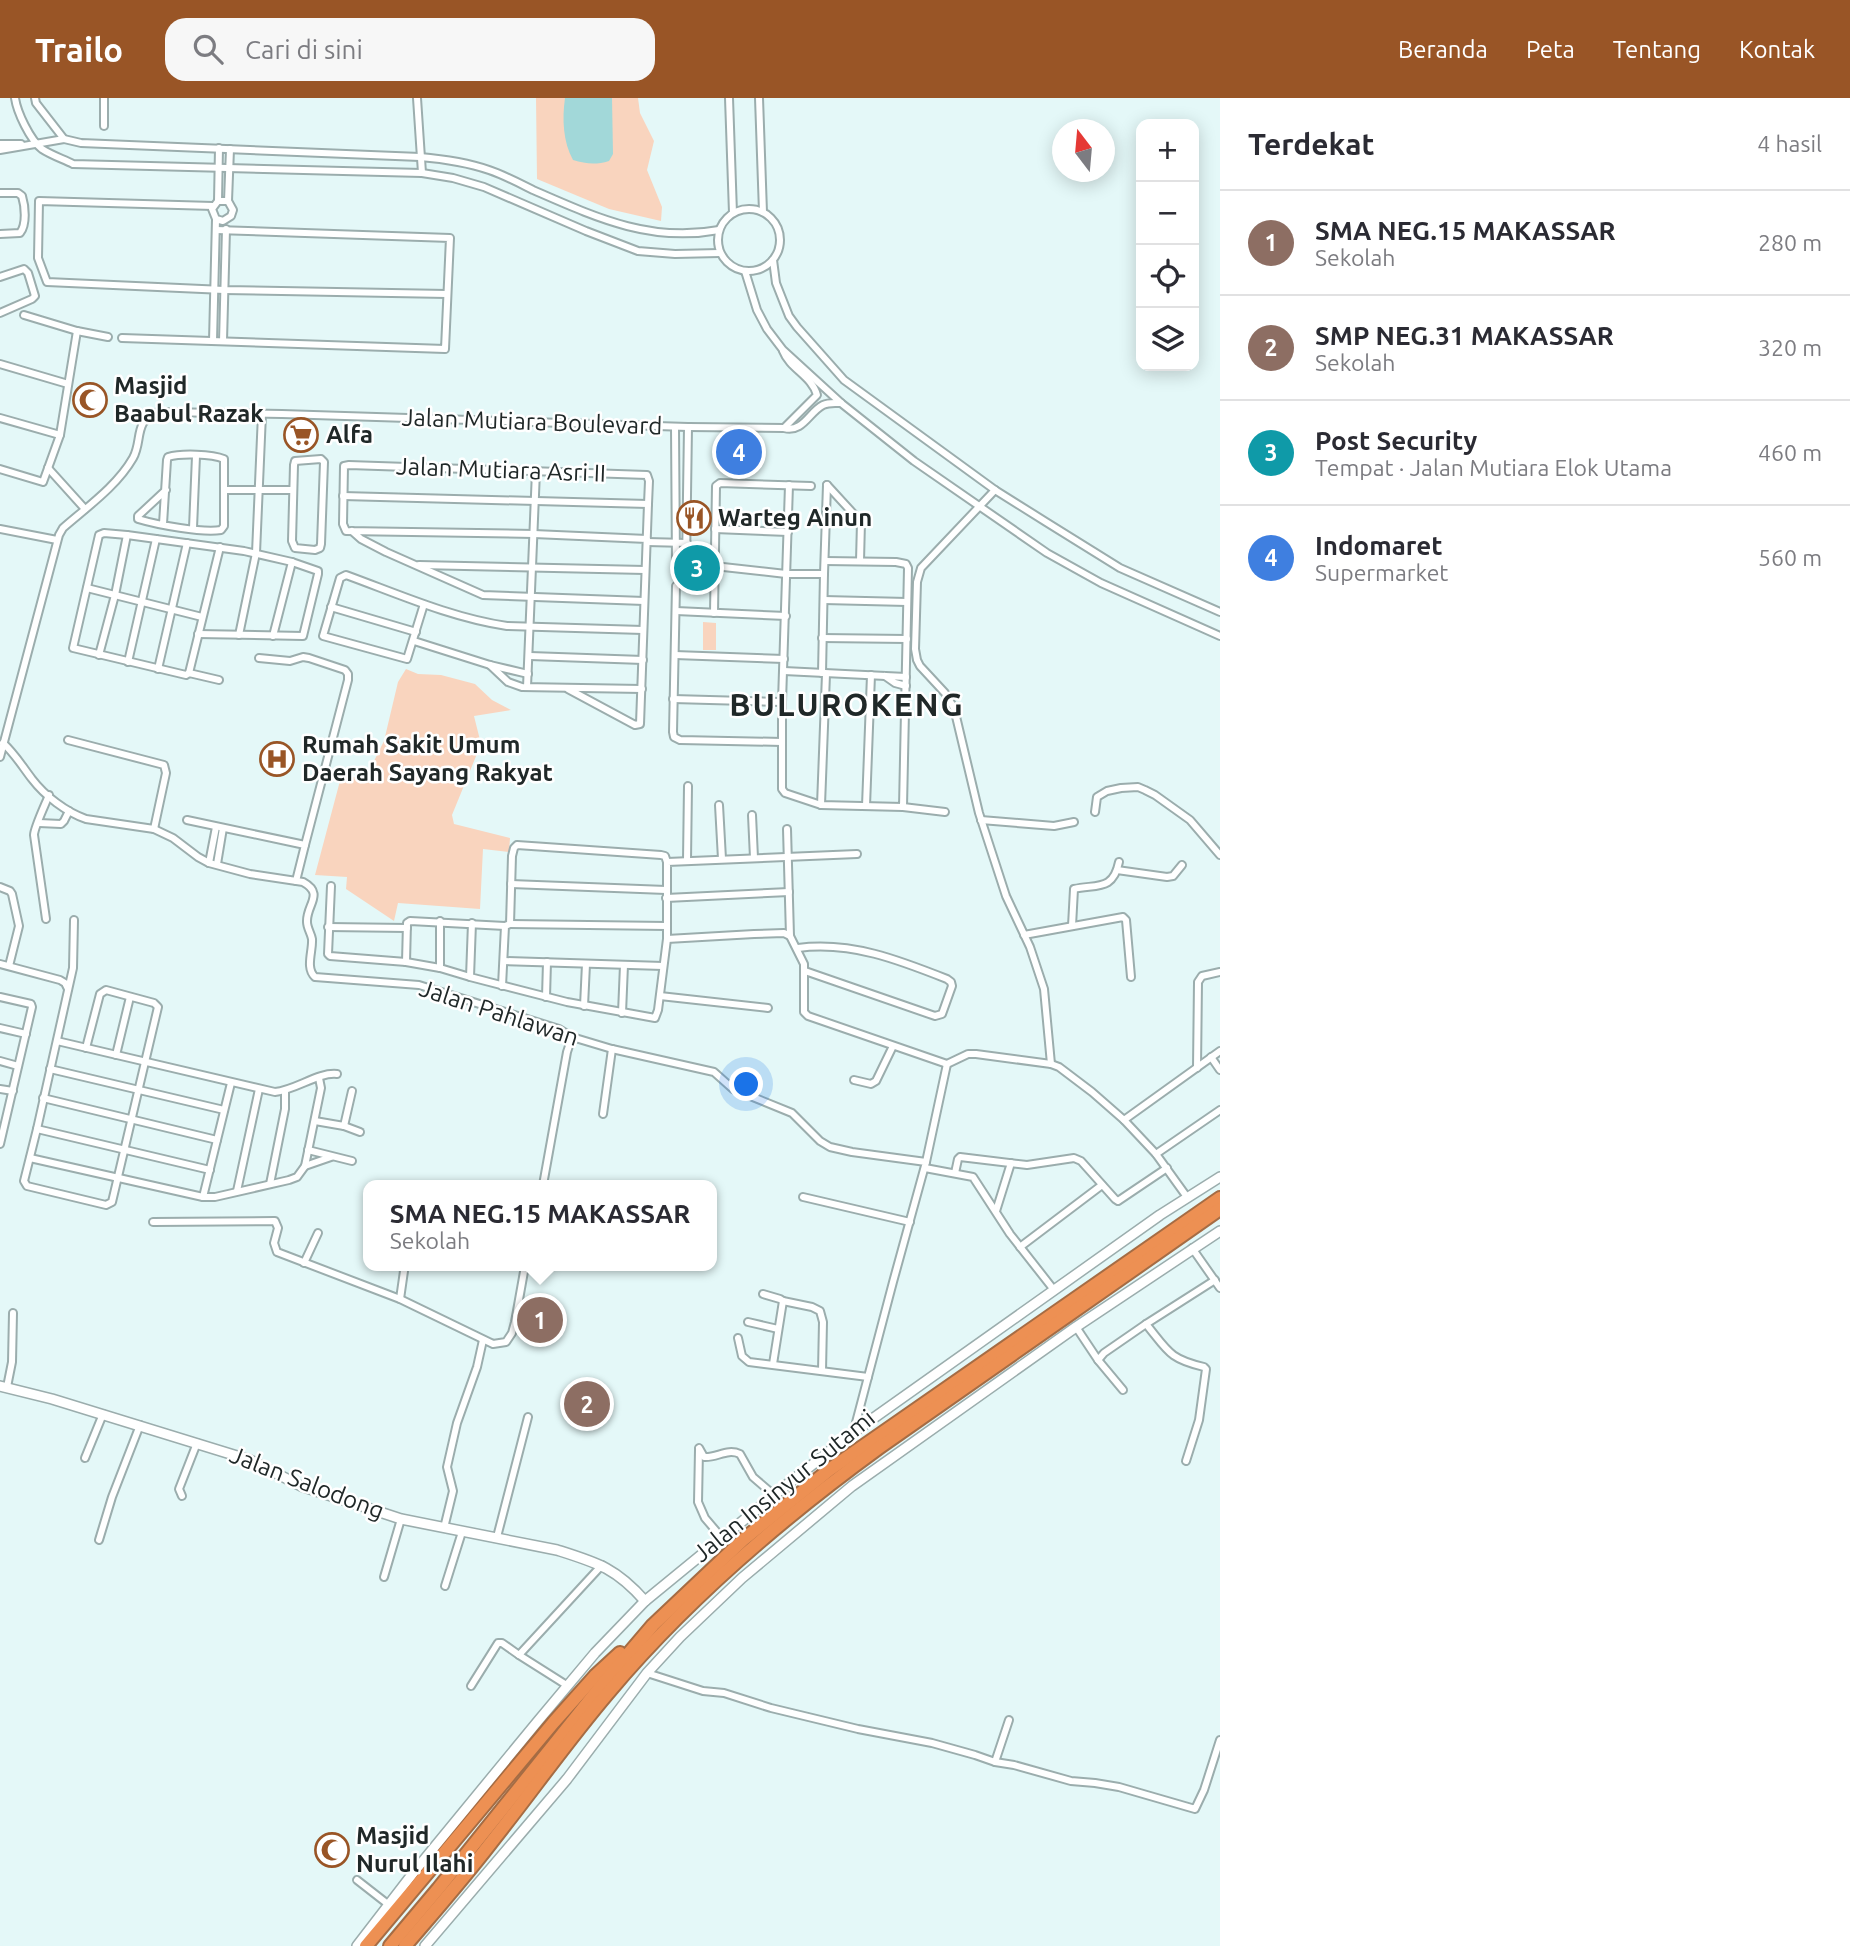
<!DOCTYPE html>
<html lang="id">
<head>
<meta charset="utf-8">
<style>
  :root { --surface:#fff; --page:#f7f7f7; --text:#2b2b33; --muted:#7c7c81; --line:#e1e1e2; --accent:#995526 }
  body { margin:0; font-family:Ubuntu,sans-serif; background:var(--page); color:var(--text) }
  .controls { position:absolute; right:21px; top:21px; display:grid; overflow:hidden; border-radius:14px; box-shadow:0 4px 18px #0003 }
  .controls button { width:63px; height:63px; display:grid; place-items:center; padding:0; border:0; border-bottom:2px solid var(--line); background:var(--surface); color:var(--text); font:35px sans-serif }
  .compass { position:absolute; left:1052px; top:21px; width:63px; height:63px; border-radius:50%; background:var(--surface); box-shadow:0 4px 18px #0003; rotate:344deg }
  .you { position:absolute; left:747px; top:987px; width:24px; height:24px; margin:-18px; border:5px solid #fff; border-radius:50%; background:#1a73e8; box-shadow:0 0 0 10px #1a73e833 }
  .badge { display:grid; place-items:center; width:46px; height:46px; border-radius:50%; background:var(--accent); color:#fff; font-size:23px; font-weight:700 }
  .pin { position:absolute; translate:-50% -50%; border:4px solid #fff; box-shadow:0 2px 7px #0006 }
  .popup { position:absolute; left:363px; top:1082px; width:354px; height:91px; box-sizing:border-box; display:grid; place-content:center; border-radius:14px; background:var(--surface); filter:drop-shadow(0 2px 5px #0005); font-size:23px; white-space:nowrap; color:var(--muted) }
  .popup b { font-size:26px; color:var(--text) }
  .popup::after { content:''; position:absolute; left:50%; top:100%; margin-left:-14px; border:14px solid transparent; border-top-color:var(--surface) }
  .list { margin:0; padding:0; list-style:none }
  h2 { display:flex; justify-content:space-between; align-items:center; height:91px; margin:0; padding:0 28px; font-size:30px }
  h2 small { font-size:23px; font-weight:400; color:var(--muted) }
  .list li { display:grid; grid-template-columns:46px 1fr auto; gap:21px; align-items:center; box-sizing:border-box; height:105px; padding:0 28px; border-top:2px solid var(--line) }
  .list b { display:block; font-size:26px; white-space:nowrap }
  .list p { margin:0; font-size:23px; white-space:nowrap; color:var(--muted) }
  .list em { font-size:23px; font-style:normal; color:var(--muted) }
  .icon { flex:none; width:38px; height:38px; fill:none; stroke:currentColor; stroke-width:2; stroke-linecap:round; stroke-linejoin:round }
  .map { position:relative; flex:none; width:1220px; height:1848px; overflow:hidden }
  header { display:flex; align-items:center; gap:42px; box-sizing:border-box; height:98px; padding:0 35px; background:var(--accent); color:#fff }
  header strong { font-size:33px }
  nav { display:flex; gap:38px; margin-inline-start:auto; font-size:24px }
  .search { width:490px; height:63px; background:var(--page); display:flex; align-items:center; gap:18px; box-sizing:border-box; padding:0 24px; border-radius:21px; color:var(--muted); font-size:26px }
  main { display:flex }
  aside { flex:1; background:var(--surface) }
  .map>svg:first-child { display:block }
  .green { fill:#f9d4be }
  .water { fill:#a2d8d9 }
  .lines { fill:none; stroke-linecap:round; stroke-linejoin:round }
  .street-casing { stroke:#9badad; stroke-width:10 }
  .secondary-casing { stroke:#9badad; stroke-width:12 }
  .highway-casing { stroke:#a56c44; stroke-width:16 }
  .street { stroke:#fff; stroke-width:6 }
  .secondary { stroke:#fff; stroke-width:9 }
  .highway { stroke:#ed9053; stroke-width:12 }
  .labels { text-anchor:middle; stroke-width:5; stroke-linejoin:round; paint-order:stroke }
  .poi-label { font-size:24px; font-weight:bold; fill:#202828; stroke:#fff; text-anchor:start }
  .street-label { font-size:24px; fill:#202828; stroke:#fff }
  .district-label { font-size:32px; font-weight:bold; letter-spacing:2px; fill:#202828; stroke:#fff }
</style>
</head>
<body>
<header>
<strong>Trailo</strong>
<div class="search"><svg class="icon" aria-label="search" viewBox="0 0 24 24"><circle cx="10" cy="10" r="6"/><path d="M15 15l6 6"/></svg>Cari di sini</div>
<nav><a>Beranda</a><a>Peta</a><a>Tentang</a><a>Kontak</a></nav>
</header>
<main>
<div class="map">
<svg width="1220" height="1848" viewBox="0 0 1220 1848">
  <rect width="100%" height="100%" fill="#e4f8f8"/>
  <!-- green -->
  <g class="green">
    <polygon points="536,0 638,0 640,15 654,43 647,72 662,109 661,123 609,111 537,81"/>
    <polygon points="703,524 716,525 716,552 703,552"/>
    <polygon points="406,571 418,576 441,577 475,586 492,602 511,612 474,618 481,646 452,717 454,726 510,740 509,754 483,751 480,811 398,805 394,823 346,791 347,779 315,777 341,679 366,679 384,643 398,584"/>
  </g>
  <!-- water -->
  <path class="water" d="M565,0H612L613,56L609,63C596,67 586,66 573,62C563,44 562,21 565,0Z"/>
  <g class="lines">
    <!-- street casing -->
    <g class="street-casing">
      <g id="street">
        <path d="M15,0C17,14 30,42 42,51C51,57 63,61 73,66L422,75L453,80L484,89L586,133L638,153L675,156L720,155"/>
        <path d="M35,0L36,5L64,41L81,45L420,59C444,61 466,64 489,72C504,77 519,85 533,92C595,119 650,145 719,132"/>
        <polyline points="417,0 422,75"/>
        <polyline points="729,0 733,115"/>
        <polyline points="759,0 763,114"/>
        <polyline points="104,28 104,0"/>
        <polyline points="0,46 21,46"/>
        <polyline points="0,52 64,41"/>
        <path d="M0,95H18L22,98C25,108 27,126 20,135L0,136"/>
        <polyline points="218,103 219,50"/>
        <polyline points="228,103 230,51"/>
        <polyline points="213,108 39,103 38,160 47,184 224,192 447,196"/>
        <circle cx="749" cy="142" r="31"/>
        <polyline points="773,162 776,185 789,218 797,229 844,282 995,392 1046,424 1120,470 1220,514"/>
        <polyline points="745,173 757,212 767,231 783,252 841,305 914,363 1047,455 1101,485 1220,538"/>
        <polyline points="0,179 24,171 28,175 35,198 32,201 0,215"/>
        <polyline points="24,217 77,233 108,239"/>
        <polyline points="122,240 445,251 450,140 216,132"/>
        <polyline points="213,243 216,121 212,111 218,103 228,103 233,112 231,118 223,123 216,121"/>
        <polyline points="223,243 226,131"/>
        <path d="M783,253C790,271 812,278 817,297L784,330"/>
        <polyline points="0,266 68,286"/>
        <polyline points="0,320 60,337"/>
        <path d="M675,329L676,466C687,483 696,479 714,479"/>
        <polygon points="321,361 324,364 321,446 320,450 315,452 295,450 292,443 294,367 295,363"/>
        <polyline points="48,370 85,411"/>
        <polyline points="0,371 43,384 60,337 77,233"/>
        <polyline points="789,387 782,604 782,691 785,695 821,707 903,709 908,470 906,466 896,464 825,463"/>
        <polyline points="827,387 861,424 860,463"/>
        <polyline points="224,392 293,392"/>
        <polyline points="995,392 921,470 917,484 915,551 917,562 920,568 945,595 954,610 979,715 1006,798 1030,849 1044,891 1051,966"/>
        <polyline points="343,398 648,406"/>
        <path d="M163,426L167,362L168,359C181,355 212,356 224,361V428L221,432C202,435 158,427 138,421V418L166,392"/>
        <polyline points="193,430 196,358"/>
        <polyline points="0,431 57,442"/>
        <polyline points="715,431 788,434"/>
        <polyline points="352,433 361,441 386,454 483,497 644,503"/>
        <polyline points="647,444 687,445"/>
        <polyline points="676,466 696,466 786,476 824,476 827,387"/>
        <polyline points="686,466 688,329"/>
        <polyline points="419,467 645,472"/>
        <polyline points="676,488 673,634 674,639 680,642 782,644"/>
        <polyline points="87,490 202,519"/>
        <polyline points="824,502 907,504"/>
        <path d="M424,506L407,561L323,538L340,480L346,477C398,496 452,520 507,528L643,532"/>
        <polyline points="331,509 416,534"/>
        <polyline points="676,513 786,518"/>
        <polyline points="714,515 716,388 720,385 811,388"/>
        <polyline points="198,536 303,538 318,476 318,473 292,464 244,453 127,437 104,435 99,437 73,550 186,577 189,575 219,582"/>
        <polyline points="239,537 256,455 262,316"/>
        <polyline points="273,538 292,464"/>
        <polyline points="822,540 907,541"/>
        <polyline points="414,543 490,567 528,576"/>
        <polyline points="99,557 115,497 127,437"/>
        <polyline points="675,557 784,561"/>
        <polyline points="530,558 643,562"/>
        <polyline points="259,560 290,563 303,559 309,560 345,572 348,576 348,582 305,747"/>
        <polyline points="128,564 156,441"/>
        <polyline points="490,567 508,584 522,589 642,591"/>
        <polyline points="158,571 187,445"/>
        <polyline points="784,573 906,579"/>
        <polyline points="189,575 220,449"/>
        <polyline points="822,575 824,476"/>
        <polyline points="885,578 895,585 906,588"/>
        <polyline points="527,589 536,373"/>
        <polyline points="568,591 635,627 640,626 648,406 649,383 647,377 349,367 344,368 343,426 346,433 534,436 647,441"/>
        <polyline points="673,601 782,604"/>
        <polyline points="68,642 164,667 166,675 154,731"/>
        <path d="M3,645C15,656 22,668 32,681C45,698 66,714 86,721L154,731L173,740L198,759L209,765L250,776L303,784C325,796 306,807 307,824C307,830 311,835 312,841C313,853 305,870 315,879L419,887L559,931L572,939L612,951L714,974L733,991L792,1015L820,1043L830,1049L852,1054L926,1064L893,1184L854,1332"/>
        <path d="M0,659L59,437L63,430C87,409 117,388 133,360C143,342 133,323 158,314L282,316L688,329L784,330C803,335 809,314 823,307C829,304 835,305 841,305"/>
        <polyline points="719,707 722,761"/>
        <polyline points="821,707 826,576"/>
        <polyline points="866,708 871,577"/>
        <polyline points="903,709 945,714"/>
        <polyline points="1095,714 1097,699 1107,693 1121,690 1138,689 1145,692 1155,697 1190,722 1220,757"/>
        <polyline points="752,717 754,760"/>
        <polyline points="187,722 305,747 296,783"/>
        <polyline points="981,722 1054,728 1074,724"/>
        <polyline points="39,725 61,726 64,723 69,713"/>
        <polyline points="787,731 790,838 804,866 804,914 808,918 947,966"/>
        <polyline points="687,762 688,688"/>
        <polyline points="209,765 216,729"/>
        <polyline points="217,766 223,730"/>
        <polyline points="1117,772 1167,779 1173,778 1182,767"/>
        <polyline points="511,786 666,792"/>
        <polyline points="331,788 328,856 330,858 406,864 440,870 470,879"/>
        <polyline points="0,789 10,793 12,796 19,828 9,868"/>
        <polyline points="666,800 789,794"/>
        <path d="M46,821L34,737C34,730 45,707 49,697"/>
        <polyline points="74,822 73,870 37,1031 24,1083 27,1088 106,1107 112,1104 158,909 154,905 106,892 100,896 86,950"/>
        <polyline points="472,825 470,879 567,904 655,920 658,912 667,841 667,764 857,756"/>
        <polyline points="510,826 667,828"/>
        <path d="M1072,828L1074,791C1097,786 1113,793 1119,764"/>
        <polyline points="328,829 407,830"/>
        <polyline points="1024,837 1123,819 1126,822 1131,879"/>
        <polyline points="667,841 754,836 784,835 790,838"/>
        <path d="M798,850C851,843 899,862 947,881L951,884L952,888L942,916L935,918L805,873"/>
        <polyline points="504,863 663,868"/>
        <polyline points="406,864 407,825 410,823 505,828"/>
        <polyline points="0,866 60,882 65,885 68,891"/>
        <polyline points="440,870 440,823"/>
        <polyline points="502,888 505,828 510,826 512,758 514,750 517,747 661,757 665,758 667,764"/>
        <polyline points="660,898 768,910"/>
        <polyline points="0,899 31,906 32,909 0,1046"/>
        <polyline points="546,899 547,864"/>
        <polyline points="584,908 586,866"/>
        <polyline points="622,915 624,867"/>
        <polyline points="0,930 26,936"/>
        <path d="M57,943L275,994C296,992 318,974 337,976"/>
        <polyline points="116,957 130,899"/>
        <polyline points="1211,959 1220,972"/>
        <polyline points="0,963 18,968"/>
        <polyline points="947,966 968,956 976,956 1051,966 1059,969 1092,994 1124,1022 1156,1056 1187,1099"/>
        <polyline points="1197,970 1198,884 1202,878 1220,874"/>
        <polyline points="50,971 224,1012"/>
        <polyline points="854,982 871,986 876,983 893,948"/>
        <polyline points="0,991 13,993"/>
        <polyline points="43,1000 217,1042"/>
        <polyline points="603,1016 612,951"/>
        <polyline points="1124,1022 1220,953"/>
        <polyline points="315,1023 344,1028 352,993"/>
        <polyline points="344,1028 360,1034"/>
        <polyline points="37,1031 210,1072"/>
        <polyline points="308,1052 352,1063"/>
        <polyline points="1156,1056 1220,1012"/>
        <polyline points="30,1060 203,1099 215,1099 289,1082 297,1079 305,1068 321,990 319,980"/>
        <polyline points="926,1064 947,966"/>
        <polyline points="305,1068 331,1059"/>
        <polyline points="925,1070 973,1079 1010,1136 1054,1192"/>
        <polyline points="955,1075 958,1061 960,1059 1027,1067 1074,1060 1081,1063 1115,1101 1118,1103 1167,1070"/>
        <polyline points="270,1086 285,1011 285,993"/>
        <polyline points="543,1087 567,954 572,939"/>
        <polyline points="237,1093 259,991"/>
        <polyline points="203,1099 231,985"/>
        <polyline points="803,1099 910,1124"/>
        <polyline points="996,1113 1011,1065"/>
        <polyline points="153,1124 275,1123 278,1130 274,1145 277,1154 400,1201 493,1246 506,1244 512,1235 515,1224 525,1168"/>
        <polyline points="1020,1149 1102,1087"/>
        <polyline points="1192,1150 1220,1190"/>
        <polyline points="304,1165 318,1135"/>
        <polyline points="763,1196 780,1201 783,1203 773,1266"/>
        <polyline points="400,1201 404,1173 402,1168"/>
        <polyline points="783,1203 812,1209 820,1213 823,1224 822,1273"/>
        <polyline points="748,1224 778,1231"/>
        <path d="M1146,1226C1168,1253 1169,1261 1204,1269L1206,1271L1199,1322L1186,1363"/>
        <polyline points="1076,1229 1098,1262 1104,1255 1146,1226 1215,1182"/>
        <polyline points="738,1240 742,1258 749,1264 868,1279"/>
        <polyline points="1098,1262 1123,1292"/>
        <polyline points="7,1289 12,1264 13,1215"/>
        <path d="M699,1350L704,1359C717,1360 727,1350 740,1356L753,1379L774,1397"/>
        <polyline points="699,1352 698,1404 705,1420 722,1440"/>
        <polyline points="85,1360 103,1316"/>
        <polyline points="182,1398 179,1391 197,1345"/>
        <polyline points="444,1430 453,1393 447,1369 457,1325 477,1269 483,1242"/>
        <polyline points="497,1439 528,1319"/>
        <polyline points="99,1442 112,1399 140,1327"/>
        <polyline points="384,1479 401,1421"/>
        <polyline points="445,1488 462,1434"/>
        <polyline points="519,1557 568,1588"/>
        <polyline points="647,1575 703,1593 724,1595 771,1610 858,1631 932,1645 975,1657 995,1664 1014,1667 1071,1683 1095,1685 1119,1689 1195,1711 1204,1692 1220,1642"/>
        <polyline points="471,1588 498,1545 502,1545 519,1557 602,1467"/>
        <polyline points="995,1664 1009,1622"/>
        <polyline points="357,1782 389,1807"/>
      </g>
    </g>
    <!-- secondary casing -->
    <g class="secondary-casing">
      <g id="secondary">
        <path d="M0,1288L52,1301L250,1362L301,1388L401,1421L557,1452C598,1465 616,1470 645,1503"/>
        <polyline points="357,1848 414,1774 538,1623 595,1555 645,1503 789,1385 854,1334 1160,1117 1220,1079"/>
        <polyline points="425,1848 567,1681 647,1575 680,1539 742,1480 852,1388 1076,1229 1220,1133"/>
      </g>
    </g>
    <!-- highway casing -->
    <g class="highway-casing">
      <g id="highway">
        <polyline points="366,1848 554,1624 595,1578 620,1555"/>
        <polyline points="390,1848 438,1791 601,1588 653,1527 744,1441 829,1372 1220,1100"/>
        <path d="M405,1848C434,1814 463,1781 490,1746C530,1696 567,1643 608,1595C687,1501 781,1421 880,1349L1220,1111"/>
      </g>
    </g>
    <!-- street -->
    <use href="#street" class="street"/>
    <!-- secondary -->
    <use href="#secondary" class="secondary"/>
    <!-- highway -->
    <use href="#highway" class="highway"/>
  </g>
  <!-- icons -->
  <defs>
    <g id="mosque-ring" transform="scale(1.75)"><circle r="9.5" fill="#fff" stroke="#995526" stroke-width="1.5"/><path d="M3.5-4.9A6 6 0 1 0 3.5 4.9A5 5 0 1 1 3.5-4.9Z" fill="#995526"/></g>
    <g id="supermarket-ring" transform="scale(1.75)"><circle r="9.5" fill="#fff" stroke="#995526" stroke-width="1.5"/><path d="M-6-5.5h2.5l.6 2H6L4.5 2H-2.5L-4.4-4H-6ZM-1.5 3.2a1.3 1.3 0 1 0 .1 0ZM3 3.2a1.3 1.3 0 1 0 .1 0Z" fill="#995526"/></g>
    <g id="restaurant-ring" transform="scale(1.75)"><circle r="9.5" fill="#fff" stroke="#995526" stroke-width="1.5"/><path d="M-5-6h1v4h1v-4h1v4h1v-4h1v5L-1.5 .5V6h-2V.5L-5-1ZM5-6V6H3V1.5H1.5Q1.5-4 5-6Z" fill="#995526"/></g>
    <g id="hospital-ring" transform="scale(1.75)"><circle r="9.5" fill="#fff" stroke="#995526" stroke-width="1.5"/><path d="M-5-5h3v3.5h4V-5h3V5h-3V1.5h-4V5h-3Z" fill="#995526"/></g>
  </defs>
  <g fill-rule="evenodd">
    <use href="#mosque-ring" x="90" y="302"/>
    <use href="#supermarket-ring" x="301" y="337"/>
    <use href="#restaurant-ring" x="694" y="420"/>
    <use href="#hospital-ring" x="277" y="661"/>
    <use href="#mosque-ring" x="332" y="1752"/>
  </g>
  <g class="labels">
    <!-- poi labels -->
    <g class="poi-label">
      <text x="114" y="296">Masjid<tspan x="114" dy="28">Baabul Razak</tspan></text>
      <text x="326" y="345">Alfa</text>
      <text x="718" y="428">Warteg Ainun</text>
      <text x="302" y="655">Rumah Sakit Umum<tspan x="302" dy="28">Daerah Sayang Rakyat</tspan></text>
      <text x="356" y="1746">Masjid<tspan x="356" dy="28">Nurul Ilahi</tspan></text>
    </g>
    <!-- street labels -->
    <g class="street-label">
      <text transform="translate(532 324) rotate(2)" y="8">Jalan Mutiara Boulevard</text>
      <text transform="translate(501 372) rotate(2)" y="8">Jalan Mutiara Asri II</text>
      <text transform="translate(499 915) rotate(18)" y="8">Jalan Pahlawan</text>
      <text transform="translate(307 1385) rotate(21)" y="8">Jalan Salodong</text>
      <text transform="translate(784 1388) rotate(-39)" y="8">Jalan Insinyur Sutami</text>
    </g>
    <!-- district labels -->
    <g class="district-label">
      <text x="847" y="618">BULUROKENG</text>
    </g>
  </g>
</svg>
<div class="controls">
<button>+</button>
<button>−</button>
<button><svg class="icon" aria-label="locate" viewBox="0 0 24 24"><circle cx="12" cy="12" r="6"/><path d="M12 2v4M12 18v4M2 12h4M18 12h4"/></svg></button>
<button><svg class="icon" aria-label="layers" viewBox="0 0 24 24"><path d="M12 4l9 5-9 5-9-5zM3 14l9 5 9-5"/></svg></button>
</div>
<svg class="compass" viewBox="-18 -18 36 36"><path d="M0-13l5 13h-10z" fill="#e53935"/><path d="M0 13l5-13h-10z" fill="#7c7c81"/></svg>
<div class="you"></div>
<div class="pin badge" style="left:540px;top:1222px;background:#8d6e63">1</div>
<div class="popup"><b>SMA NEG.15 MAKASSAR</b>Sekolah</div>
<div class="pin badge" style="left:587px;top:1306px;background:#8d6e63">2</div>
<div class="pin badge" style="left:697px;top:470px;background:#0f9aa8">3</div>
<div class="pin badge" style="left:739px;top:354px;background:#3f7fe0">4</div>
</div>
<aside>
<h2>Terdekat<small>4 hasil</small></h2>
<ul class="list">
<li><span class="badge" style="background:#8d6e63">1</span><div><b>SMA NEG.15 MAKASSAR</b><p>Sekolah</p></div><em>280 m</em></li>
<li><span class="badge" style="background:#8d6e63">2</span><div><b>SMP NEG.31 MAKASSAR</b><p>Sekolah</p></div><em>320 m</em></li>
<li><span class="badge" style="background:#0f9aa8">3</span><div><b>Post Security</b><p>Tempat · Jalan Mutiara Elok Utama</p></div><em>460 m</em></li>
<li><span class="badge" style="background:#3f7fe0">4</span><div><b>Indomaret</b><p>Supermarket</p></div><em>560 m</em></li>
</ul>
</aside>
</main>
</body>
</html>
